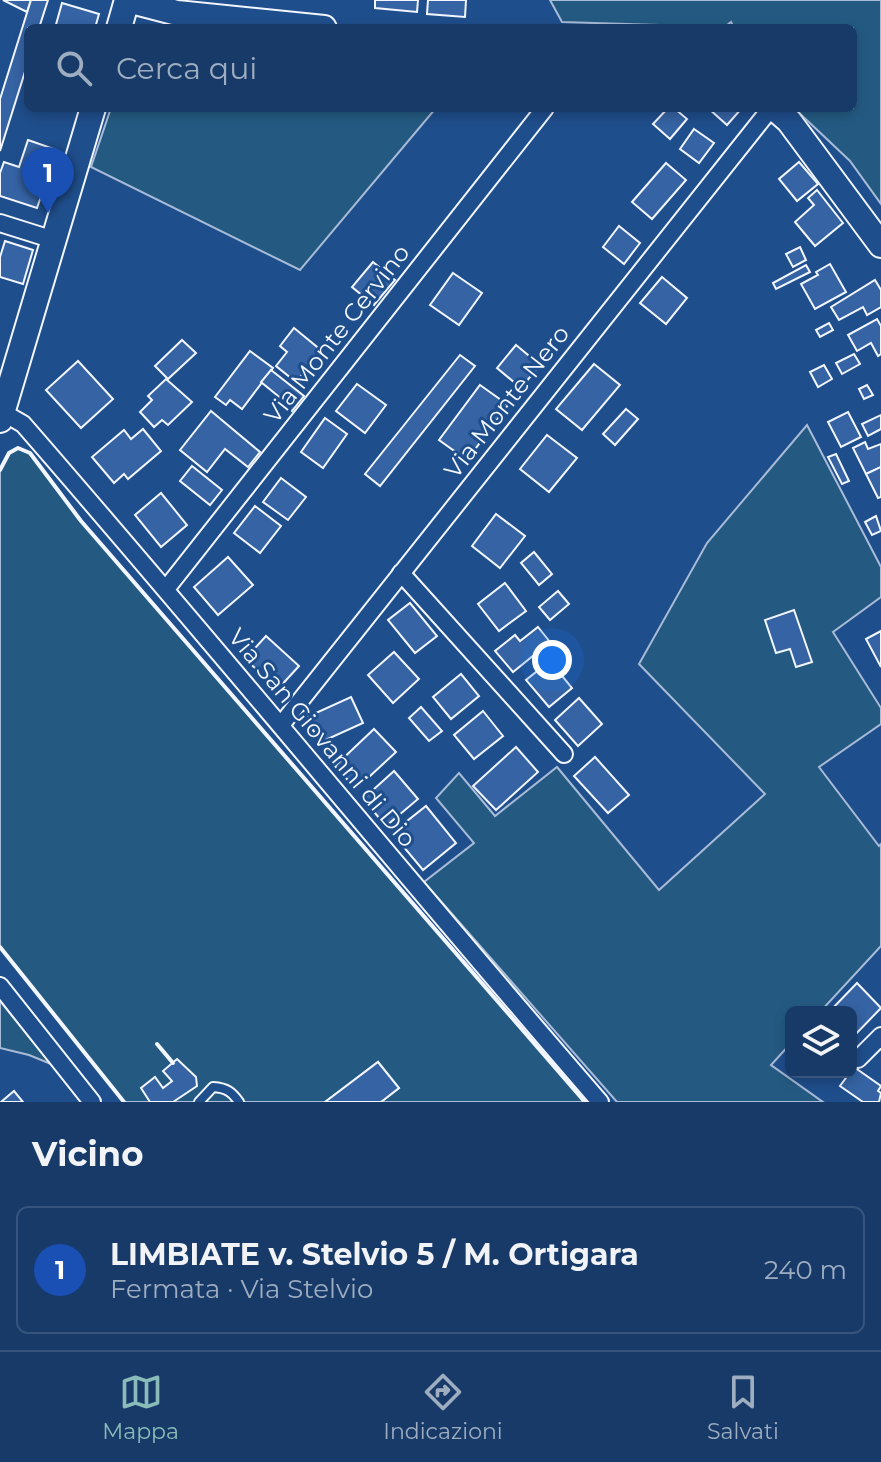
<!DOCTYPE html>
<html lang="it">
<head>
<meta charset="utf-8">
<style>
  :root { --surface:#173a69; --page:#20416f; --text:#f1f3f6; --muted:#9eadc0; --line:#36547d; --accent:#8bbbb9 }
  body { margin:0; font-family:Montserrat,sans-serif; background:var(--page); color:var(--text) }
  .controls { position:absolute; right:24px; bottom:24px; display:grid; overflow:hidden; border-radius:12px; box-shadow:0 4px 12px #0003 }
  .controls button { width:72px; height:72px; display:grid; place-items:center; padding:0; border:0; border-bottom:2px solid var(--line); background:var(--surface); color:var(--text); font:40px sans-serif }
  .you { position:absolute; left:552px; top:660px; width:28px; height:28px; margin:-20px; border:6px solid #fff; border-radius:50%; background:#1a73e8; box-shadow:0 0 0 12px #1a73e833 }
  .badge { display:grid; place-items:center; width:52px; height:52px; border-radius:50%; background:var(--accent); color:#fff; font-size:26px; font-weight:700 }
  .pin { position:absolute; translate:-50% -66px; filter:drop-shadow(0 2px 4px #0008) }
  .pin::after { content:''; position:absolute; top:42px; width:28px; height:24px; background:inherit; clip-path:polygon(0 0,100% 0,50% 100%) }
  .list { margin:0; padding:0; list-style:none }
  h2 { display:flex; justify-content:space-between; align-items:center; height:104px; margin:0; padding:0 32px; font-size:34px }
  h2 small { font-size:26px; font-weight:400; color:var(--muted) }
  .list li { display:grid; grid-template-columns:52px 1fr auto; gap:24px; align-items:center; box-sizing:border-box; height:128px; margin:0 16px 16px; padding:0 16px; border:2px solid var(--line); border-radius:12px }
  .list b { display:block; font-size:30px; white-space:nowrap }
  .list p { margin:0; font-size:26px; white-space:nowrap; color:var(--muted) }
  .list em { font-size:26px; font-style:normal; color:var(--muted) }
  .icon { flex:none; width:44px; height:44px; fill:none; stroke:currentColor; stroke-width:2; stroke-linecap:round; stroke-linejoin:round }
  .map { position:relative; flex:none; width:881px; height:1102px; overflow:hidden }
  .search { position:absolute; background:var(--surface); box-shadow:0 4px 12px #0003; left:24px; right:24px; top:24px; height:88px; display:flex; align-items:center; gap:20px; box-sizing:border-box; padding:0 28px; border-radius:12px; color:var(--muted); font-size:30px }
  .sheet { height:248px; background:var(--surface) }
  nav { display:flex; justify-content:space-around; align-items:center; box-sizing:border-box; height:112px; border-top:2px solid var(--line); background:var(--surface); font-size:22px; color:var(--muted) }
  nav a { display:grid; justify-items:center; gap:4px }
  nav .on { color:var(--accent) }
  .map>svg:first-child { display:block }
  .green { fill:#245a82; stroke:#a8bbd7; stroke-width:2 }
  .building { fill:#3563a3; stroke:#f2f6ff; stroke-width:2 }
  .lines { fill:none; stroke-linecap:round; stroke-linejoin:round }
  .lane-casing { stroke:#f2f6ff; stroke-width:12 }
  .street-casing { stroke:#f2f6ff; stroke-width:20 }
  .secondary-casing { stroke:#f2f6ff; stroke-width:28 }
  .lane { stroke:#1f4e8c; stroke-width:8 }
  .street { stroke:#1f4e8c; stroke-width:16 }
  .secondary { stroke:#1f4e8c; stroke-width:24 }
  .wall { stroke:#f2f6ff; stroke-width:4 }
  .labels { text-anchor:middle; stroke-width:6; stroke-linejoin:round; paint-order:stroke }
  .street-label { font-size:24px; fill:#f2f6ff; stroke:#1f4e8c }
</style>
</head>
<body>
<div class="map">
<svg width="881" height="1102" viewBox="0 0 881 1102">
  <rect width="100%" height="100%" fill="#1f4e8c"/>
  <!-- green -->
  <g class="green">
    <polygon points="550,0 881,0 881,204 850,161 794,108 853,108 853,28 734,28 731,22 723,28 667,28 659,25 562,22"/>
    <polygon points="111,108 436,108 300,270 91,167"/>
    <polygon points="807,425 881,567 881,597 833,632 881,708 881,724 819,767 879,846 881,844 881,946 820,1012 791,1012 791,1043 771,1065 823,1102 617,1102 424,882 474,843 436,798 459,773 495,816 557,767 659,890 765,794 639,664 707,543"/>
    <polygon points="18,448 30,453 81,521 585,1102 381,1102 399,1088 378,1062 325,1102 124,1102 0,947 0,470 9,453"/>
    <polygon points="0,1001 51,1064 29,1055 0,1048"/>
  </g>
  <!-- building -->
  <g class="building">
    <polygon points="3,0 31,0 27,12"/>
    <polygon points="31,0 48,0 39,28 28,28 28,62 0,151 0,99"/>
    <polygon points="375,0 418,0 417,12 375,8"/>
    <polygon points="428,0 466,0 465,17 427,14"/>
    <polygon points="62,3 99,14 95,28 55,28"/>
    <polygon points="668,108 674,108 687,119 670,139 653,124"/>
    <polygon points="708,108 742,108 727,125"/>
    <polygon points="694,129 714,143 699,163 680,149"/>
    <polygon points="28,140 57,150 37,208 0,196 0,173 4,162 19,167"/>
    <polygon points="799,162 818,184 797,201 779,179"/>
    <polygon points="666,163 686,180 652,219 632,202"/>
    <polygon points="817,190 843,223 815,246 795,222 814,205 808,198"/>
    <polygon points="619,226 640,243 624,264 603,247"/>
    <polygon points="5,241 33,250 23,284 0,277 0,257"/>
    <polygon points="800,247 806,260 793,267 786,254"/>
    <polygon points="373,262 395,280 374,305 352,287"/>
    <polygon points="830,264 846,292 815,309 801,284 818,275 816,272"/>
    <polygon points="806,265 810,272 776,289 773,283"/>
    <polygon points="453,273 482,293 459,325 430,305"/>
    <polygon points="662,277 687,298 666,324 640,303"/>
    <polygon points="875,280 881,290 881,307 867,315 863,307 839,320 831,307"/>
    <polygon points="877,319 881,326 881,354 878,356 871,343 857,351 848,335"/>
    <polygon points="829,323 833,330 820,337 816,330"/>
    <polygon points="294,328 322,351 296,382 276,366 287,352 280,346"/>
    <polygon points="182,340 196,353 168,379 155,366"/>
    <polygon points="516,345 540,365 521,388 497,368"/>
    <polygon points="250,351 273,368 242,409 230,400 226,405 215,397"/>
    <polygon points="854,354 860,364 842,374 836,363"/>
    <polygon points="460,355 475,366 380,486 365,474"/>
    <polygon points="78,361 113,399 81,428 46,390"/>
    <polygon points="594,364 620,385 582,430 556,409"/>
    <polygon points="824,365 832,379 818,387 810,372"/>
    <polygon points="271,370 304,396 292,411 281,402 283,400 261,382"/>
    <polygon points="166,379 192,402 168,425 162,420 154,427 140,412 152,400 148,396"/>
    <polygon points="357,384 386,405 365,433 336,411"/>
    <polygon points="480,385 508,405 467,460 439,440"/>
    <polygon points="867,385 873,395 864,399 859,389"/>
    <polygon points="626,409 638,419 615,445 603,434"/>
    <polygon points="211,411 260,452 248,467 225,449 207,472 180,450"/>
    <polygon points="848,412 861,437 841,447 828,422"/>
    <polygon points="881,415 881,429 868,436 862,424"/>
    <polygon points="325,418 347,434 323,468 301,452"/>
    <polygon points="143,429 161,451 128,479 124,474 114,483 92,457 124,430 131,439"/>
    <polygon points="547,435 577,458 549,492 520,469"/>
    <polygon points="865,442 868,449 881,444 881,467 866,474 853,448"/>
    <polygon points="836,454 849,481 842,484 828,457"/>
    <polygon points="192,466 222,490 210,505 180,481"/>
    <polygon points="881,467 881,497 878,498 866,474"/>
    <polygon points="281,478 306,497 288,520 263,502"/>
    <polygon points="161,493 187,525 161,547 135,515"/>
    <polygon points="255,506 281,526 260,553 234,533"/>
    <polygon points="496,514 525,536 500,568 472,546"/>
    <polygon points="876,516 881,531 872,535 865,522"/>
    <polygon points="534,552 552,574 539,585 521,563"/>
    <polygon points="228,557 253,585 218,615 194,587"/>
    <polygon points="505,583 526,611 499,631 478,604"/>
    <polygon points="558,591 569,604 550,620 539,607"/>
    <polygon points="410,603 437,636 415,653 388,620"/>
    <polygon points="794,610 812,662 796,667 790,649 776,653 765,620"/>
    <polygon points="538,627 550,642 513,672 495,651 515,635 520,641"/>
    <polygon points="881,631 881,667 866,639"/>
    <polygon points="266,636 299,666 278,689 245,659"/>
    <polygon points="394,652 419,679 393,703 368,675"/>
    <polygon points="550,661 572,688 549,707 526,680"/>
    <polygon points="461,674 479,696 451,719 433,697"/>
    <polygon points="351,697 363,723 319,743 307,717"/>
    <polygon points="579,698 602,724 578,746 555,720"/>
    <polygon points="421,707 442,731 429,741 409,718"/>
    <polygon points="483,711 503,736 474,759 454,735"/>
    <polygon points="374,729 396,752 356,789 335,766"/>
    <polygon points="516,747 538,772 496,810 473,786"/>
    <polygon points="595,757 629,795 608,813 574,776"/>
    <polygon points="394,771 418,799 386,826 363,799"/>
    <polygon points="426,806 456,843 423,870 392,833"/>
    <polygon points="857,983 881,1008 851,1039 851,1012 829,1012"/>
    <polygon points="177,1059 196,1077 197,1086 173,1102 150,1102 141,1088 155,1077 163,1088 172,1081 163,1071"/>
    <polygon points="378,1062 399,1088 381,1102 325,1102"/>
    <polygon points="854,1067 881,1086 878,1091 881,1093 879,1102 863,1102 840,1086"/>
    <polygon points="14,1091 23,1102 1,1102"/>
  </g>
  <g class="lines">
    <!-- lane casing -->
    <g class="lane-casing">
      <path id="lane" d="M199,1102L213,1087C227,1088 232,1092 239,1102"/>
    </g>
    <!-- street casing -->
    <g class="street-casing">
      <g id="street">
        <polyline points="0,223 54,240"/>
        <path d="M2,412L23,424C218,648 406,878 600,1102"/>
        <polyline points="401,573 564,754"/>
        <polyline points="166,589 545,108"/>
        <polyline points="281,725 771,108"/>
        <polyline points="0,986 92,1102"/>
        <polyline points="858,1059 881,1036"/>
      </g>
    </g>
    <!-- secondary casing -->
    <g class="secondary-casing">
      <g id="secondary">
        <polyline points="127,0 177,13 324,28"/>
        <polyline points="119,28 127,0"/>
        <polyline points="774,108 789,121 881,245"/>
        <polyline points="0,420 93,108"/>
      </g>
    </g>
    <!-- lane -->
    <use href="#lane" class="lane"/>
    <!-- street -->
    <use href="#street" class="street"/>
    <!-- secondary -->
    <use href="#secondary" class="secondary"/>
    <!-- wall -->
    <g class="wall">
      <polyline points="0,470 9,453 18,448 30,453 81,521 585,1102"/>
      <polyline points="0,947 124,1102"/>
      <polyline points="157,1044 173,1063"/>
    </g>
  </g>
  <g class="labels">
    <!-- street labels -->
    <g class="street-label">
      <text transform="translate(337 334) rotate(-52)" y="8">Via Monte Cervino</text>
      <text transform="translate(507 402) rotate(-52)" y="8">Via Monte Nero</text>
      <text transform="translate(322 738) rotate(50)" y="8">Via San Giovanni di Dio</text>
    </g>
  </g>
</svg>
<div class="controls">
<button><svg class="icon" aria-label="layers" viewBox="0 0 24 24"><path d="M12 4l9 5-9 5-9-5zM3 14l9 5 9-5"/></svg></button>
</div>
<div class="you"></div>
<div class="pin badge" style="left:48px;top:213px;background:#1a4fb4">1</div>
<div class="search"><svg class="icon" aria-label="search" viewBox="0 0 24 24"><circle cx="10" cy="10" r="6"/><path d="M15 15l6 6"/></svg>Cerca qui</div>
</div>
<section class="sheet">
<h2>Vicino<small></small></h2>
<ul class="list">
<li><span class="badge" style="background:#1a4fb4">1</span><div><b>LIMBIATE v. Stelvio 5 / M. Ortigara</b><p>Fermata · Via Stelvio</p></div><em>240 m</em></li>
</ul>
</section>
<nav>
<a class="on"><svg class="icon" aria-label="map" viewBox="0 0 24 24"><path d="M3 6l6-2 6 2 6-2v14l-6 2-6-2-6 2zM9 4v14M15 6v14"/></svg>Mappa</a>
<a><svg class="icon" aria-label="directions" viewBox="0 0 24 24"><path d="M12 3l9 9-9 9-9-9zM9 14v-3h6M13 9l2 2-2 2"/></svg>Indicazioni</a>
<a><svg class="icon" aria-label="saved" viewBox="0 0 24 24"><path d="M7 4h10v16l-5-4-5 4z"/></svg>Salvati</a>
</nav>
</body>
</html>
